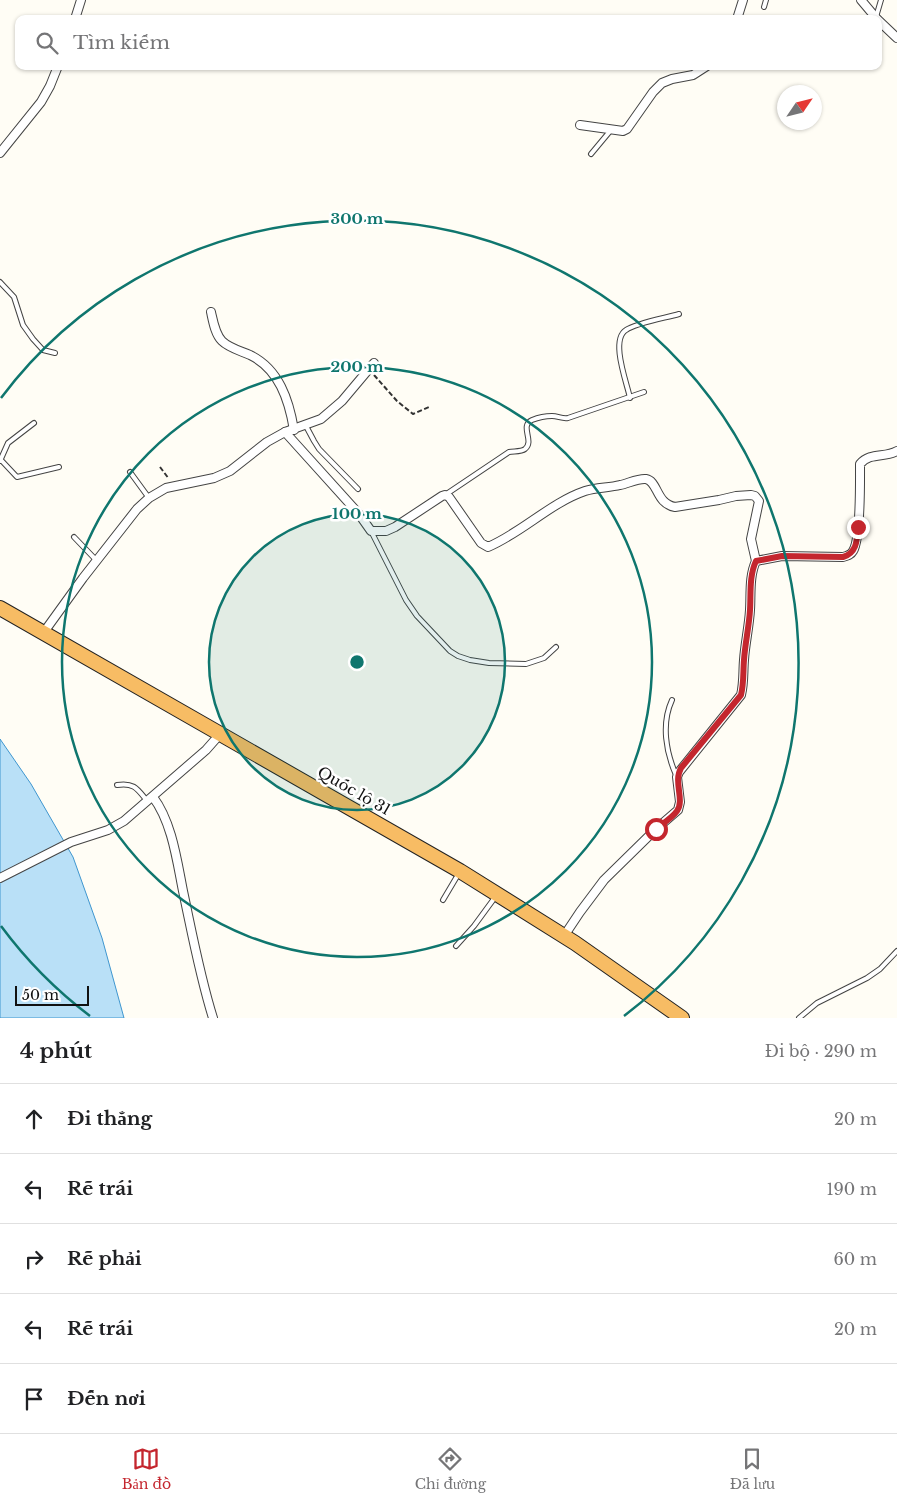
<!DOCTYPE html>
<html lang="vi">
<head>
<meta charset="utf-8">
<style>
  :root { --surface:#fff; --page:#f6f6f6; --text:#202124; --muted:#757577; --line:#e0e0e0; --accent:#c4262e }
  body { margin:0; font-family:"Libre Baskerville",serif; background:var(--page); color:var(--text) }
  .compass { position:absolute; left:777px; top:85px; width:45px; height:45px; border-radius:50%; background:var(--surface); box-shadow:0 1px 4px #0004; rotate:55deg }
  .scale { position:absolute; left:15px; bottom:12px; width:74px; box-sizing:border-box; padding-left:5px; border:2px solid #111; border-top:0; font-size:14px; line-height:18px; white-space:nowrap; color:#111; -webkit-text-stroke:4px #fff; paint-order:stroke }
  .stop { position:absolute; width:15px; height:15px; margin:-11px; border:4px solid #c4262e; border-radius:50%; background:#fff }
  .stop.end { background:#c4262e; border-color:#fff; box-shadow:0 1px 5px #0008 }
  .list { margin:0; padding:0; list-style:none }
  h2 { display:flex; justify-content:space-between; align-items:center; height:65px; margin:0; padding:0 20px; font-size:21px }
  h2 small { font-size:16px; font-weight:400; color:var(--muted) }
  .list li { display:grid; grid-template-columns:32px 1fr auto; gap:15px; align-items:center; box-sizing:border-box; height:70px; padding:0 20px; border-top:1px solid var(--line) }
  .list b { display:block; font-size:19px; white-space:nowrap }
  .list em { font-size:16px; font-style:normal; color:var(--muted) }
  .icon { flex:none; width:28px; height:28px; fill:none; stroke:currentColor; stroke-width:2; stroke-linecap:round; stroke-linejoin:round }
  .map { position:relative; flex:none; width:897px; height:1018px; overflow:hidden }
  .search { position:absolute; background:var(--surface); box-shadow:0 1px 4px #0004; left:15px; right:15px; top:15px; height:55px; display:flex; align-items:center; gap:12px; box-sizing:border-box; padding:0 18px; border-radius:10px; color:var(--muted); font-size:19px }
  .sheet { height:415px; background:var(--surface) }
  nav { display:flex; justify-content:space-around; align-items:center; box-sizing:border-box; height:70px; border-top:1px solid var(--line); background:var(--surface); font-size:14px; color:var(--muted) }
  nav a { display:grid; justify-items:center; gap:2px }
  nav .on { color:var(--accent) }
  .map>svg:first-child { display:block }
  .water { fill:#b9e0f7; stroke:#3f96cf }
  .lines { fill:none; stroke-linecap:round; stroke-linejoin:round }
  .service-casing { stroke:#444; stroke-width:6 }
  .minor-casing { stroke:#444; stroke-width:10 }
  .trunk-casing { stroke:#222; stroke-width:16 }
  .path { stroke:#333; stroke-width:2; stroke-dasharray:5 2.5; stroke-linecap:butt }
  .service { stroke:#fff; stroke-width:4 }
  .minor { stroke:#fff; stroke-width:8 }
  .trunk { stroke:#f7bc64; stroke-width:14 }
  .route { stroke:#c4262e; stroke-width:6 }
  .ring { fill:none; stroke:#0f766e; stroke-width:2.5 }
  .labels { text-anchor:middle; stroke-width:5; stroke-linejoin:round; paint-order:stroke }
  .street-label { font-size:15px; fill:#111; stroke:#fff }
  .centre { fill:#0f766e; stroke:#fff; stroke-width:2.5 }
  .ring-label { font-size:15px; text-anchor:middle; font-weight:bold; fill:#0f766e; stroke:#fff; stroke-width:5; stroke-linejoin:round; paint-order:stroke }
</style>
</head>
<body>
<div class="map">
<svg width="897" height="1018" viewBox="0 0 897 1018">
  <rect width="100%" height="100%" fill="#fffdf5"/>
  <!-- water -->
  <polygon class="water" points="0,739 31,784 73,857 102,938 124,1018 0,1018"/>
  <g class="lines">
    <!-- service casing -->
    <g class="service-casing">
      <g id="service">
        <polyline points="764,7 766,0"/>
        <polyline points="876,17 881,0"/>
        <polyline points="591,154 611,130"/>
        <polyline points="0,282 14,297 23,325 33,339 43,350 55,353"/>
        <path d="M630,398C627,383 610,340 626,330C636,323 665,318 679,314"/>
        <polyline points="306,426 314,441 319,449 358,489"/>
        <polyline points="1,460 17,477 59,467"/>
        <polyline points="0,461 8,443 34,423"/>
        <polyline points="130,472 149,498"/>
        <path d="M445,495L509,452C514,451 521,452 525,449C535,441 519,426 532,420C537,418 546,416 552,416C558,416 562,419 568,418L644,392"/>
        <polyline points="371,531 406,600 417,616 450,651 458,656 470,660 489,663 526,664 544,658 556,647"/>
        <polyline points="74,537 97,561"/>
        <path d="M672,700C661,724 666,752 676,775"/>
        <path d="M117,785C135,782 138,790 148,802"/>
        <polyline points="443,900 459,873"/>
        <polyline points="456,946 474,926 496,896"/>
        <polyline points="799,1018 817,1003 867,978 880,969 897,951"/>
      </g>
    </g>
    <!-- minor casing -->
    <g class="minor-casing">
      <g id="minor">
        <polyline points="861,0 877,19"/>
        <polyline points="75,19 81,0"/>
        <polyline points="737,19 743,0"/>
        <polyline points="878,20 897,38"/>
        <polyline points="580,125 623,131 627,129 653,92 662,83 672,79 693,75 707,66"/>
        <polyline points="0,153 41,102 50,86 58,66"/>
        <path d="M211,312C213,321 215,334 222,341C229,348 241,351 250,355C279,369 289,400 294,430"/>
        <path d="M285,432L359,514L371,531H386L395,527L442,496L445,495L449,497L481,543L488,547C523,532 550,503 585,491C596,487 609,488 620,485C627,484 638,478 646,479C658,481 656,504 675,507L719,500L736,496L751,495L755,496L759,501L751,539L756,561"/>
        <polyline points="44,632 83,578 137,509 149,498 166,488 214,478 230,471 267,442 285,432 321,419 342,401 374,363"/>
        <path d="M153,797C172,822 177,861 183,891C192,933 200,977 213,1018"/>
        <polyline points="0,878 71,842 108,830 124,821 206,750 221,733"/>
        <path d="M564,936L580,912L604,880L656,829L678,810L680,802L677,777L679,772L741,695C744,683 743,672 744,660C745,644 749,627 750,610C751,594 749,576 756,561L782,556L843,557C847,556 851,555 853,551C861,539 860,481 860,464C870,452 885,458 897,451"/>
      </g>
    </g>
    <!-- trunk casing -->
    <g class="trunk-casing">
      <polyline id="trunk" points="0,608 460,871 575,943 682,1018"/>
    </g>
    <!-- path -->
    <g class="path">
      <polyline points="374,375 397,401 413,414 429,407"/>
      <polyline points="160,467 169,479"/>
    </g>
    <!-- service -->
    <use href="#service" class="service"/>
    <!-- minor -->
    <use href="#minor" class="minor"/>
    <!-- trunk -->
    <use href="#trunk" class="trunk"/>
  </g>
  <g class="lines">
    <!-- route -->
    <path class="route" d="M656,829C662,824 672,818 677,811C685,800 673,782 681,768L741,695C744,683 743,672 744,660C745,644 749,627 750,610C751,594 749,576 756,561L782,556L843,557C857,553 857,540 858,527"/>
  </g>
  <!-- distance rings -->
  <circle cx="357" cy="662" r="148" fill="#0f766e" fill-opacity=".12"/>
  <g class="ring">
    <circle cx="357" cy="662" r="148"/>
    <circle cx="357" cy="662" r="295"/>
    <path d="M90 1016A443 443 0 0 1 1 926M1 398A443 443 0 1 1 624 1016"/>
  </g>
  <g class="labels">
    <!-- street labels -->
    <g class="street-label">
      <text transform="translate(354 791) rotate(30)" y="5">Quốc lộ 31</text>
    </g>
  </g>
  <circle cx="357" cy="662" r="8" class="centre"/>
  <g class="ring-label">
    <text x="357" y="224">300 m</text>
    <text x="357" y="372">200 m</text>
    <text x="357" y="519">100 m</text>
  </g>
</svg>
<svg class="compass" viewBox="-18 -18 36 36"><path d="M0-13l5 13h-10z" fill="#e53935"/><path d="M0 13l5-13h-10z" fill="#757577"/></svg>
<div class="scale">50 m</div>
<div class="stop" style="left:656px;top:829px"></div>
<div class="stop end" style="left:858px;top:527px"></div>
<div class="search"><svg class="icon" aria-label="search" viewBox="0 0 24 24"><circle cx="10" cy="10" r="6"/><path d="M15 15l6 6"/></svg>Tìm kiếm</div>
</div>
<section class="sheet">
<h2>4 phút<small>Đi bộ · 290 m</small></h2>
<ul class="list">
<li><svg class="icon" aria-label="ahead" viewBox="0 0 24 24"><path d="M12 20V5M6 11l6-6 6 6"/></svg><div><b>Đi thẳng</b></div><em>20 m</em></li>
<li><svg class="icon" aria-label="left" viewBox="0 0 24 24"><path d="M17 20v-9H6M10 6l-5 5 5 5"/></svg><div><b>Rẽ trái</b></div><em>190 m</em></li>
<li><svg class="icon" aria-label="right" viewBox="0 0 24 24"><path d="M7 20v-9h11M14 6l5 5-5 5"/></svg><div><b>Rẽ phải</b></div><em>60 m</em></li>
<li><svg class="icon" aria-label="left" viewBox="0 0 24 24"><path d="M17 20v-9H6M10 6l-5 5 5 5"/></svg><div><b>Rẽ trái</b></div><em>20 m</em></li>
<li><svg class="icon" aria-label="arrive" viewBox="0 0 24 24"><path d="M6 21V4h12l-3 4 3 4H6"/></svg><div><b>Đến nơi</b></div></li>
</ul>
</section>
<nav>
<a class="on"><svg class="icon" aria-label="map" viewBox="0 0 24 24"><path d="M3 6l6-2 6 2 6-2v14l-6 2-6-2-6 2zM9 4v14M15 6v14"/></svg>Bản đồ</a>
<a><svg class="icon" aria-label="directions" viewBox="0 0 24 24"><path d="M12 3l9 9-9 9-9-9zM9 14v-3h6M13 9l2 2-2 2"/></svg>Chỉ đường</a>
<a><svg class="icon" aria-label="saved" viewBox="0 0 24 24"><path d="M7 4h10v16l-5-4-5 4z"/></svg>Đã lưu</a>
</nav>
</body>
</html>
